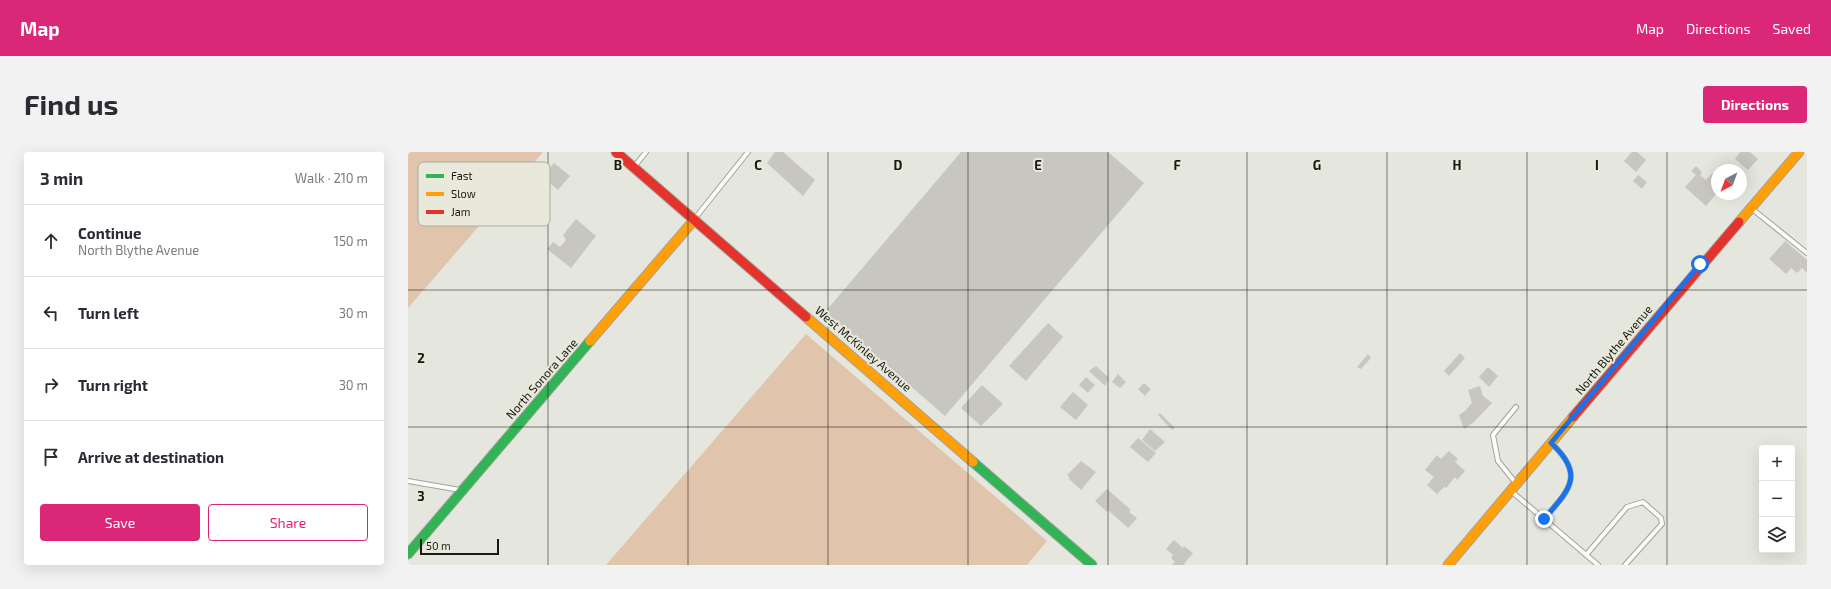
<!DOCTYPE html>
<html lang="en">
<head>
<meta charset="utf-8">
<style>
  :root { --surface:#fff; --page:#f2f2f3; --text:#2b2b33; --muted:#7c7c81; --line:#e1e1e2; --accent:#db2777 }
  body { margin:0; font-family:"Exo 2",sans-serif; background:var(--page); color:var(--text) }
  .controls { position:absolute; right:12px; bottom:12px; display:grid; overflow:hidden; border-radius:4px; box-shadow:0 4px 16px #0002 }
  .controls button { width:36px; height:36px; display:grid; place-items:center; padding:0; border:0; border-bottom:1px solid var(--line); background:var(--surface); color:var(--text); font:20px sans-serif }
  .compass { position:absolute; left:1303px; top:12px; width:36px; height:36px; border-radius:50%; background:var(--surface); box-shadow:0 4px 16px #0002; rotate:221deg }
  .scale { position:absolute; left:12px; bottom:10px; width:79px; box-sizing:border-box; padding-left:4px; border:2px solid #191914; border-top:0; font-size:11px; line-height:14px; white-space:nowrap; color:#191914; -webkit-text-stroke:3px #e8e9da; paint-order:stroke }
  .stop { position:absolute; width:12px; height:12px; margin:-9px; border:3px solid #1a73e8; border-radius:50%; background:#fff }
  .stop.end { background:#1a73e8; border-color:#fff; box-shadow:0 1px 4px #0008 }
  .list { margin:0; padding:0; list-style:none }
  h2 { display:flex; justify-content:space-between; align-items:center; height:52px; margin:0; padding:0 16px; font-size:17px }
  h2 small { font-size:13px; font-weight:400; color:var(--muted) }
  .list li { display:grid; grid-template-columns:26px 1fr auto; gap:12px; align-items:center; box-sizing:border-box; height:72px; padding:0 16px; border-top:1px solid var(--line) }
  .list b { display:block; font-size:15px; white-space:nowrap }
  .list p { margin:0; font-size:13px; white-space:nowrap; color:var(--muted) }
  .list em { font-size:13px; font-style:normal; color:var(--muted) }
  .actions { display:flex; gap:8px; padding:12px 16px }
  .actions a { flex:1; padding:9px 0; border:1px solid var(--accent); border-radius:4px; text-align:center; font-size:14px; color:var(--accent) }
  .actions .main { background:var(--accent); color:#fff }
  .icon { flex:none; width:22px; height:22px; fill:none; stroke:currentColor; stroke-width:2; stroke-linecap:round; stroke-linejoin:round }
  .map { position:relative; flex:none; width:1399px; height:413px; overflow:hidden; border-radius:4px }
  header { display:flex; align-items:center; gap:24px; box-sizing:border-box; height:56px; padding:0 20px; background:var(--accent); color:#fff }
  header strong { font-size:19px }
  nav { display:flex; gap:22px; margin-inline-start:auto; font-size:14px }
  .intro { display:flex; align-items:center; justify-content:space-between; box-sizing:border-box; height:96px; padding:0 24px }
  h1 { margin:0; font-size:28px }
  .button { padding:10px 18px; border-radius:4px; background:var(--accent); color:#fff; font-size:14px; font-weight:700 }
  main { display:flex; gap:24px; padding:0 24px }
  aside { flex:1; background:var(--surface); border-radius:4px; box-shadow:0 4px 16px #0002 }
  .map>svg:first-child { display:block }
  .green { fill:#e0c4ac }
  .building { fill:#c7c6c0 }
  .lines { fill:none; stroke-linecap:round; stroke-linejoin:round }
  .lane-casing { stroke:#a2a39d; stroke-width:6 }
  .fast-casing { stroke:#a2a39d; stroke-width:11 }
  .slow-casing { stroke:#a2a39d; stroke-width:11 }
  .jam-casing { stroke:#a2a39d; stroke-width:11 }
  .lane { stroke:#fbfbfa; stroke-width:4 }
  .fast { stroke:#30b455; stroke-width:9 }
  .slow { stroke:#ff9f0a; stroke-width:9 }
  .jam { stroke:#e5322d; stroke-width:9 }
  .route { stroke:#1a73e8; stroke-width:5 }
  .grid { fill:none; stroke:#191914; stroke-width:1; stroke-opacity:0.55 }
  .labels { text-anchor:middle; stroke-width:4; stroke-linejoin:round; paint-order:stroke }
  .street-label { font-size:12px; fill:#191914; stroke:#e8e9da }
  .key { fill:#e8e9da; stroke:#aaab9f; stroke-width:1 }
  .key-label { font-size:11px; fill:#191914 }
  .grid-label { font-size:13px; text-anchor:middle; font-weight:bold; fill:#191914; stroke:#e8e9da; stroke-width:4; stroke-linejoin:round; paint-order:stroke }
</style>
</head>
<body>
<header>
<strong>Map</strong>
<nav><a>Map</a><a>Directions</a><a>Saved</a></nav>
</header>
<div class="intro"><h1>Find us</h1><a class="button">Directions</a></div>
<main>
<aside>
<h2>3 min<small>Walk · 210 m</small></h2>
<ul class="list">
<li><svg class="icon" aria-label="ahead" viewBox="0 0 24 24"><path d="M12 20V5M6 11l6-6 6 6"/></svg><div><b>Continue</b><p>North Blythe Avenue</p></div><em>150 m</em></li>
<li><svg class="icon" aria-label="left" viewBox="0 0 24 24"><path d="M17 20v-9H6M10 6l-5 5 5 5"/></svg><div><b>Turn left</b></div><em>30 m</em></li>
<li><svg class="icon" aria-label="right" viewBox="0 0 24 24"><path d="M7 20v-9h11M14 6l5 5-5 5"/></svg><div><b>Turn right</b></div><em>30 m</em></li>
<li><svg class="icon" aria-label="arrive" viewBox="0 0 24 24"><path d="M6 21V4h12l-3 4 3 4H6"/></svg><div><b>Arrive at destination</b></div></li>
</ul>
<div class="actions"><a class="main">Save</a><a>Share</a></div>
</aside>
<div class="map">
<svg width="1399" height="413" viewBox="0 0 1399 413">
  <rect width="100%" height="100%" fill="#e5e6de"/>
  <!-- green -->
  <g class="green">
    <polygon points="0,0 135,0 0,156"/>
    <polygon points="398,182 639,389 619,413 198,413"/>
  </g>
  <!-- building -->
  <g class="building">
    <polygon points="367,0 375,0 407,28 395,44 359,11"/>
    <polygon points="553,0 700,0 736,31 537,264 417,160"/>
    <polygon points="1224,0 1229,0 1238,8 1228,20 1216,9"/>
    <polygon points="1332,0 1342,0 1350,7 1340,18 1327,7"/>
    <polygon points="146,11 162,24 150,38 134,25"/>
    <polygon points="1288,14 1294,20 1292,23 1298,28 1304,21 1309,26 1309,41 1298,54 1277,35 1288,23 1283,19"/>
    <polygon points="1230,23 1239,30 1234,37 1225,29"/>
    <polygon points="168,67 188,84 163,116 139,97 145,90 152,95 158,88 155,83"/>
    <polygon points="1377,89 1399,108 1399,121 1394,116 1389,121 1383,116 1378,122 1361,107"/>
    <polygon points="640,171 655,185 618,229 601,214"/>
    <polygon points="1052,201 1057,206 1041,224 1036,219"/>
    <polygon points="960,202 963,206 953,217 949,215"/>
    <polygon points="688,214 701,226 697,234 681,219"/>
    <polygon points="1080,215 1090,224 1081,235 1071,225"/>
    <polygon points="710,222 718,230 712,236 704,230"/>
    <polygon points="678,225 687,233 680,241 671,233"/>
    <polygon points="736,231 743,237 737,244 730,237"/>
    <polygon points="574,233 595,252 573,274 553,256"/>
    <polygon points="1072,234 1075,244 1084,251 1066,270 1056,277 1051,263 1057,259 1064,251 1060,238"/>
    <polygon points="665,240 680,253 668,268 652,255"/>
    <polygon points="752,261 767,276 764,278 750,263"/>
    <polygon points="742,277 757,290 747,299 734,288"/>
    <polygon points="730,286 748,301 740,310 722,295"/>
    <polygon points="1041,299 1050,307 1047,310 1057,319 1049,328 1047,325 1038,336 1036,335 1029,342 1019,333 1026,325 1017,318 1029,303 1033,307"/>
    <polygon points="673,309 688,320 673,338 661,327 662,326 659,323"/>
    <polygon points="699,337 723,358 721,360 729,366 720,376 700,358 699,360 687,349"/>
    <polygon points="766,388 775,396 776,394 785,401 776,412 777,413 764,413 767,410 763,406 765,403 758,397"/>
  </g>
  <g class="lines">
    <!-- lane casing -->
    <g class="lane-casing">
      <g id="lane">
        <polyline points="226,15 238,0"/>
        <polyline points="1343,56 1399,101"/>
        <polyline points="288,65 340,0"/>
        <polyline points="0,329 52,338"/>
        <polyline points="1107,330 1090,309 1085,283 1108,255"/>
        <polyline points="1103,339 1190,413"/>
        <path d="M1136,367C1161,338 1178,323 1143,291"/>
        <polyline points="1178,403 1219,355 1235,350 1253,366 1254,372 1217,413"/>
      </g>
    </g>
    <!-- fast casing -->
    <g class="fast-casing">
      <g id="fast">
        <polyline points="565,310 684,413"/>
        <polyline points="0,402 182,189"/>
      </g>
    </g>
    <!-- slow casing -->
    <g class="slow-casing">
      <g id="slow">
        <polyline points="1331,70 1391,0"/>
        <polyline points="398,165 565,310"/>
        <polyline points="182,189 287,67"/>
        <polyline points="1040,413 1165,265"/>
      </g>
    </g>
    <!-- jam casing -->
    <g class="jam-casing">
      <g id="jam">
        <polyline points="208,0 398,165"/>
        <polyline points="1165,265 1331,70"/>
      </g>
    </g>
    <!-- lane -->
    <use href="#lane" class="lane"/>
    <!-- fast -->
    <use href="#fast" class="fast"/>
    <!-- slow -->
    <use href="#slow" class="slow"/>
    <!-- jam -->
    <use href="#jam" class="jam"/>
  </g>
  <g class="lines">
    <!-- route -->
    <path class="route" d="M1136,367C1161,338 1178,323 1143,291L1292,112"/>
  </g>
  <!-- grid -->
  <path class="grid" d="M140,0V413M280,0V413M420,0V413M560,0V413M700,0V413M839,0V413M979,0V413M1119,0V413M1259,0V413M0,138H1399M0,275H1399"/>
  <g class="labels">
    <!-- street labels -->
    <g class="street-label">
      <text transform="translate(455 197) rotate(41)" y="4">West McKinley Avenue</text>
      <text transform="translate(1206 198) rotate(-50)" y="4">North Blythe Avenue</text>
      <text transform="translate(134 227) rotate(-49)" y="4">North Sonora Lane</text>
    </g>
  </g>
  <!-- legend -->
  <rect x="10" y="10" width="132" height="64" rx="6" class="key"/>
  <rect x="18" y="22" width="18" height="4" fill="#30b455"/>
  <rect x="18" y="40" width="18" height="4" fill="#ff9f0a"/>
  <rect x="18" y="58" width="18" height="4" fill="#e5322d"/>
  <g class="key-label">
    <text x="43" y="28">Fast</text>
    <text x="43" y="46">Slow</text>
    <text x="43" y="64">Jam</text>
  </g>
  <g class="grid-label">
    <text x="210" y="18">B</text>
    <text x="350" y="18">C</text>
    <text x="490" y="18">D</text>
    <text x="630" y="18">E</text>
    <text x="769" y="18">F</text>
    <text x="909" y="18">G</text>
    <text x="1049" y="18">H</text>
    <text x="1189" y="18">I</text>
    <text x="13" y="211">2</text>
    <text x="13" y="349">3</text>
  </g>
</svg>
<div class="controls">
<button>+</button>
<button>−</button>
<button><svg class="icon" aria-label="layers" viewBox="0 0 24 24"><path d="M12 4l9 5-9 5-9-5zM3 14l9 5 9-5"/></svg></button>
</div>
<svg class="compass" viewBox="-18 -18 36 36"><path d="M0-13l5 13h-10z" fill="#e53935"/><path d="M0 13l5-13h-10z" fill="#7c7c81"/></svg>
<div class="scale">50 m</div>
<div class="stop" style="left:1292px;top:112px"></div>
<div class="stop end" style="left:1136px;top:367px"></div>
</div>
</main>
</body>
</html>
